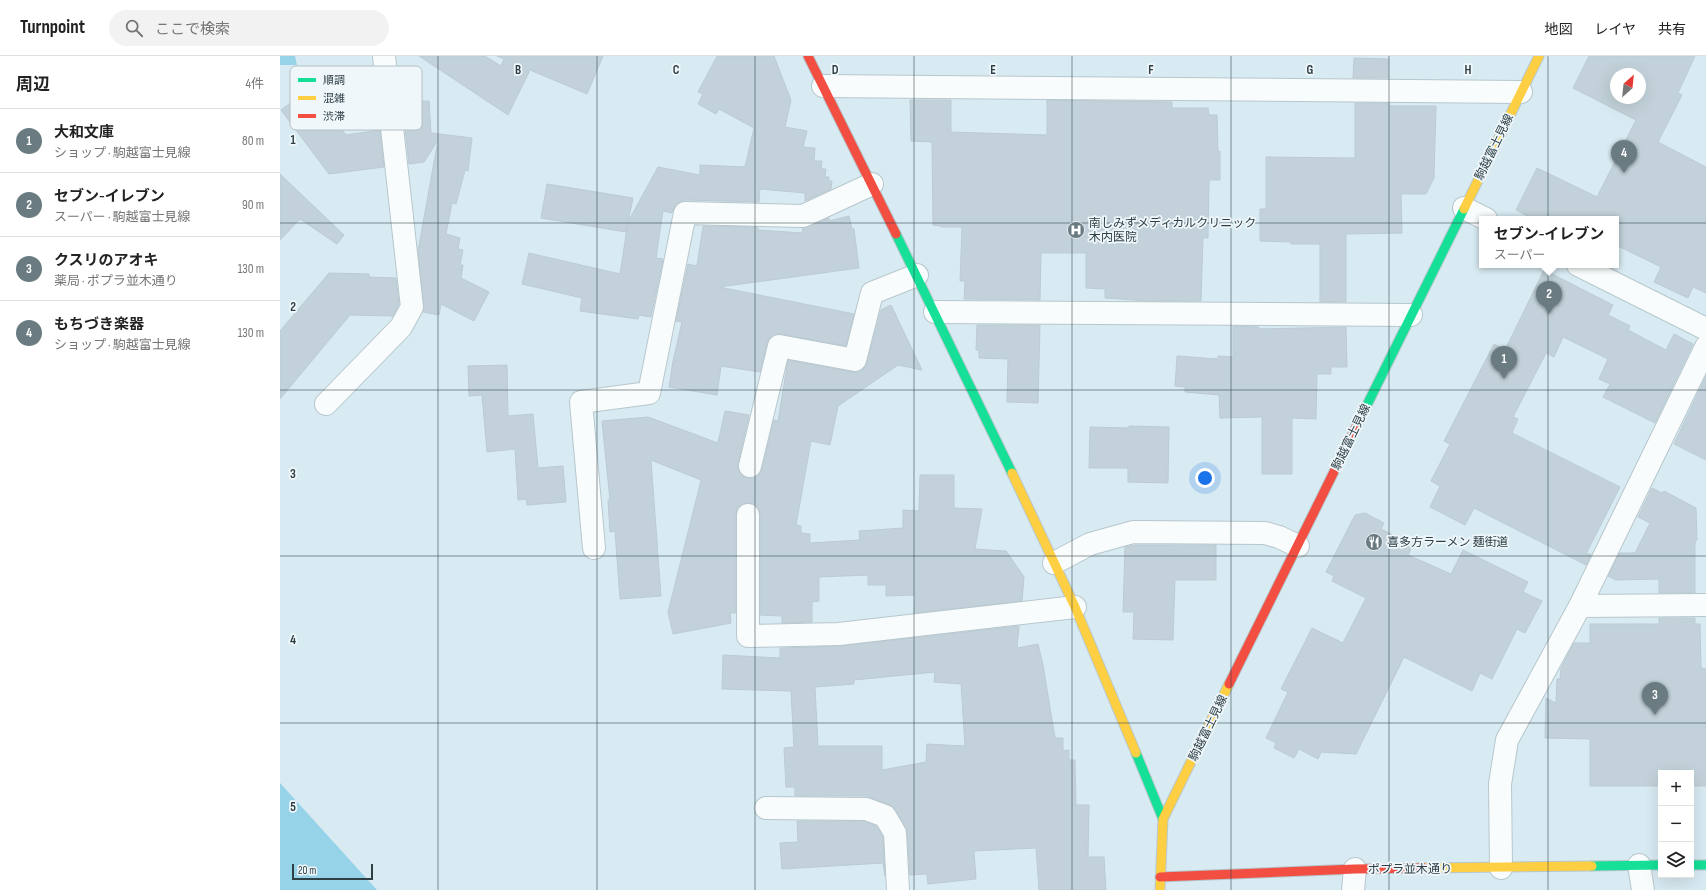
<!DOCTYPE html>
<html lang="ja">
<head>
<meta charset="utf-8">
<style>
  :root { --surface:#fff; --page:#f2f2f2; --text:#222; --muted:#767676; --line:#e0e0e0; --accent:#6a7b82 }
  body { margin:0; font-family:"Sofia Sans Condensed","Noto Sans JP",sans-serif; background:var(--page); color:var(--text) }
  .controls { position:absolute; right:12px; bottom:12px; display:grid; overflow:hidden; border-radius:0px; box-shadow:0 4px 16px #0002 }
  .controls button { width:36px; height:36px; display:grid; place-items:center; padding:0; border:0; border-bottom:1px solid var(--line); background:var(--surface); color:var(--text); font:20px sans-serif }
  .compass { position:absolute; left:1330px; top:12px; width:36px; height:36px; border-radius:50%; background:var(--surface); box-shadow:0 4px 16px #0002; rotate:27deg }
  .scale { position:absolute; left:12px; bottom:10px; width:81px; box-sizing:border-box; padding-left:4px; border:2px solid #2e3f45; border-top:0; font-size:11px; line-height:14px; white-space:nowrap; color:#2e3f45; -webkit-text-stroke:3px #eff7fb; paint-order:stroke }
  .you { position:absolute; left:925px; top:422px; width:14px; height:14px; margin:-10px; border:3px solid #fff; border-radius:50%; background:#1a73e8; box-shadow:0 0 0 6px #1a73e833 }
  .badge { display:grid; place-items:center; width:26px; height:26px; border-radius:50%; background:var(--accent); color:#fff; font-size:13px; font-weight:700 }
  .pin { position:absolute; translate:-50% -33px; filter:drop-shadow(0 1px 2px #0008) }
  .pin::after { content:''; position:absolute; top:21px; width:14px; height:12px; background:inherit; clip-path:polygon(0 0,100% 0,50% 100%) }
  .popup { position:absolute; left:1199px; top:160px; width:140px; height:52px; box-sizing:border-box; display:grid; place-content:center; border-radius:0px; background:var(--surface); filter:drop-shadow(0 1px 3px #0005); font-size:13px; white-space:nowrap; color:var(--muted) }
  .popup b { font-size:15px; color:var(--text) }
  .popup::after { content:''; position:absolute; left:50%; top:100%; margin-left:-8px; border:8px solid transparent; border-top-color:var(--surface) }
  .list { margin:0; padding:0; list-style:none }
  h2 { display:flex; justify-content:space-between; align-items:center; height:52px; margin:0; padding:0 16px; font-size:17px }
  h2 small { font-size:13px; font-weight:400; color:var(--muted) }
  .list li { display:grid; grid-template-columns:26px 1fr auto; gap:12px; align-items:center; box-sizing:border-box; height:64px; padding:0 16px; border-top:1px solid var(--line) }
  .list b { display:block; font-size:15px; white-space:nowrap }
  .list p { margin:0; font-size:13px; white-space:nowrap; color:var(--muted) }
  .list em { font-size:13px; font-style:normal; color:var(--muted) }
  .icon { flex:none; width:22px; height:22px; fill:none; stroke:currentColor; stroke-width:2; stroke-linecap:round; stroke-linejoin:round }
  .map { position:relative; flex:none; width:1426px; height:834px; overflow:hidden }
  header { display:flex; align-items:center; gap:24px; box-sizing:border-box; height:56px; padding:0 20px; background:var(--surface); border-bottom:1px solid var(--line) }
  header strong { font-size:19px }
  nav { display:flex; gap:22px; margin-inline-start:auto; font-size:14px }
  .search { width:280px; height:36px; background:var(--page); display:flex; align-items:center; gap:10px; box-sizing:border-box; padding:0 14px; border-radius:22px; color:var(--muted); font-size:15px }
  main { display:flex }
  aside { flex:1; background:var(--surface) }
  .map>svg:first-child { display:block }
  .forest { fill:#97d3e8 }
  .building { fill:#c3d2da; stroke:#bccbd3; fill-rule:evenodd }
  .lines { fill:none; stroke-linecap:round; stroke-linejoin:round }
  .street-casing { stroke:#b7c7cd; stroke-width:24 }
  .fast-casing { stroke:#b7c7cd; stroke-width:11 }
  .slow-casing { stroke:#b7c7cd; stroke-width:11 }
  .jam-casing { stroke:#b7c7cd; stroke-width:11 }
  .street { stroke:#f9fcfd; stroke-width:22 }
  .fast { stroke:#16e098; stroke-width:9 }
  .slow { stroke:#ffcf43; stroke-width:9 }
  .jam { stroke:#f24e42; stroke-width:9 }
  .grid { fill:none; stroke:#2e3f45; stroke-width:1; stroke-opacity:0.55 }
  .labels { text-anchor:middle; stroke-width:3.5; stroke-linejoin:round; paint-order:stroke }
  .street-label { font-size:12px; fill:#2e3f45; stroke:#eff7fb }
  .poi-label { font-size:12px; fill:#2e3f45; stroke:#eff7fb; text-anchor:start }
  .key { fill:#eff7fb; stroke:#b5c0c4; stroke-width:1 }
  .key-label { font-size:11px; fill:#2e3f45 }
  .grid-label { font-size:13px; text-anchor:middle; font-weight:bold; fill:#2e3f45; stroke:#eff7fb; stroke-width:3.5; stroke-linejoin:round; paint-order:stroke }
</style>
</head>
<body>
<header>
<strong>Turnpoint</strong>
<div class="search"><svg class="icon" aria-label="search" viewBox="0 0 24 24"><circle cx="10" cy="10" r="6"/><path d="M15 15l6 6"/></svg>ここで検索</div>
<nav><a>地図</a><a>レイヤ</a><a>共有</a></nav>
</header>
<main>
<aside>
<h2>周辺<small>4件</small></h2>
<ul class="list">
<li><span class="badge">1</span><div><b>大和文庫</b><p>ショップ · 駒越富士見線</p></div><em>80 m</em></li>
<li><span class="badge">2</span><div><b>セブン-イレブン</b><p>スーパー · 駒越富士見線</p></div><em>90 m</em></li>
<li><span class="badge">3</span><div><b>クスリのアオキ</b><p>薬局 · ポプラ並木通り</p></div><em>130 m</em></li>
<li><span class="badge">4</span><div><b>もちづき楽器</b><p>ショップ · 駒越富士見線</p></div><em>130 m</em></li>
</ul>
</aside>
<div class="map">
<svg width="1426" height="834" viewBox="0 0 1426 834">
  <rect width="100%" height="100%" fill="#d8eaf2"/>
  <!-- forest -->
  <g class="forest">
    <polygon points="0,0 15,0 17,9 0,9"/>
    <polygon points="0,727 97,834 0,834"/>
  </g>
  <!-- building -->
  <g class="building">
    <polygon points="139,0 205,0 221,10 224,3 217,0 323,0 307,38 250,14 228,59"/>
    <polygon points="437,0 494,0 511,44 505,71 527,75 523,91 535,92 534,105 542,105 541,113 546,113 545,121 549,121 549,125 552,125 551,133 525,145 525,137 480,133 479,146 405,144 400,146 395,149 392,157 383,155 376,202 383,203 371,261 359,259 358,263 300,255 302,242 242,228 249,197 340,218 348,166 378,111 420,119 420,109 465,111 474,72 439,53 436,58 418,48 423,38 418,36"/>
    <path d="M1309,0H1415L1398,37L1402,39L1378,86L1426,111V237L1413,231L1408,242L1374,226L1381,211L1336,189V163H1253L1236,154L1257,112L1317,141L1356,64L1293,32ZM1336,18H1360V42H1336Z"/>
    <polygon points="1074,2 1108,3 1108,22 1073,22"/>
    <polygon points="29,33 66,79 100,74 104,111 49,118 1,54"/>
    <polygon points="630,44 671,44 671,76 767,79 767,44 892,46 892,52 928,52 929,59 937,59 938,96 940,95 940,124 929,124 928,182 923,182 921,245 869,245 825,242 825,233 806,232 806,197 761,197 760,244 684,243 685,225 680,225 682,171 661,171 661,170 653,169 652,86 631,85"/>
    <polygon points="149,45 151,77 192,82 188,115 185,114 176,148 172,147 166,178 180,182 178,193 183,194 180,209 183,209 181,222 209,236 194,265 161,248 159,259 143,256 144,250 138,195 158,84 144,106 129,108 125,71 127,71 126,46"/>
    <polygon points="1075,47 1109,47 1109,50 1156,50 1154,122 1146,138 1121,138 1122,177 1066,178 1066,246 1040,246 1040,188 1011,188 1011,186 980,185 980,153 986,153 986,101 1075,102"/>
    <polygon points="0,118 64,179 57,188 20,163 0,184"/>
    <polygon points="267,128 353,142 346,176 261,162"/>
    <polygon points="569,160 572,173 574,173 579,212 439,231 574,258 566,290 501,278 495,278 490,281 487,287 480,316 441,310 437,339 389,331 393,305 402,266 396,265 408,208 417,210 423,170 478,171 478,174 522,177 523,172 549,162 549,165"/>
    <polygon points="1264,214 1333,249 1328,259 1350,270 1348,274 1386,294 1394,278 1413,288 1375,367 1323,341 1330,328 1319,323 1328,303 1283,281 1274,301 1266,297 1233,361 1238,363 1232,377 1340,431 1306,498 1311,498 1306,509 1194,452 1185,469 1150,451 1160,430 1151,425 1170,388 1164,385 1214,288 1225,294"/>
    <polygon points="49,217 89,218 89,221 116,222 119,248 113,260 70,259 0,343 0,275"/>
    <polygon points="611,249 642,314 618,309 558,350 550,389 531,385 516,469 521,470 521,477 530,478 530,487 580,484 579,475 623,472 623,454 639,455 640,419 674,419 674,452 702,453 695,493 726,495 729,499 744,521 742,545 634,557 635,539 606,540 606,529 588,529 588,519 539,521 539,545 532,546 532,566 502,567 502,560 480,559 480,459 479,453 475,448 468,447 462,448 457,452 456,459 456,557 450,557 451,567 393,578 388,556 421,424 371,404 381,540 340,543 335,475 330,476 328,444 330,444 322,365 368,361 438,387 445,355 469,359 458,407 458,413 461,419 467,422 474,422 479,419 482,413 494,364 498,365 508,304 573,316 579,316 584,312 587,307 601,254"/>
    <polygon points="697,269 760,269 758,347 727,346 728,303 699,302 699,294 696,294"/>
    <polygon points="953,270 979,271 979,273 1066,271 1067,311 1051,311 1051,318 1037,318 1036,363 1012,362 1012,418 982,418 982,361 940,362 939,339 905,336 905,331 895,330 897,300 938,303 938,300 953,301"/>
    <polygon points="227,309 228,360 253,358 258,412 283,410 286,446 247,449 246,443 238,444 235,393 207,396 202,339 189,340 188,310"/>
    <polygon points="1426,320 1426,404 1394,388"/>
    <polygon points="849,370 889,371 888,427 848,426 848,412 809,412 810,371 849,372"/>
    <polygon points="1372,432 1382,437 1384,435 1416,452 1417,484 1415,485 1415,537 1379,537 1379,523 1336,524 1328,520 1339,497 1355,497 1370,467 1358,461"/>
    <polygon points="1085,457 1104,467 1101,473 1133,489 1128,499 1171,518 1183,494 1248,526 1243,536 1262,545 1245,577 1237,573 1212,623 1200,617 1192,635 1124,601 1076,698 1041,696 1038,703 1019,693 1014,702 994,692 996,687 986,682 1008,636 1001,633 1032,572 1063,587 1086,542 1052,525 1054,520 1046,516 1075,459"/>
    <polygon points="855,489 936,489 936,524 895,524 893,584 853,583 854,556 843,556 845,491"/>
    <polygon points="1379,562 1415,562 1415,568 1420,568 1421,612 1426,613 1426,730 1411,730 1411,717 1381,717 1381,730 1310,730 1310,683 1265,682 1266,642 1276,647 1277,623 1280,623 1281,612 1294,587 1310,587 1310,568 1379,568"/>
    <path d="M739,570L737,592L758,588L763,609L775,682H783V695L789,694V704H795L796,749H809L808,801H824L826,834H759L756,792L694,795L696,823L648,828L647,818L630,819L627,776L616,754L610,749L586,740H515V731H506L504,692L514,691L511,635L442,633L443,599L500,602V592L560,590ZM655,616L654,626L681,628L685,690L647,688L646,706L602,714V690H538L535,631L574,628V624Z"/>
    <polygon points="517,765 584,765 596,770 603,781 605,820 603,807 502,813 500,787 518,786"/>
  </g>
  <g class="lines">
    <!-- street casing -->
    <g class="street-casing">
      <g id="street">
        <polyline points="543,30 1241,36"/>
        <polyline points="1184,152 1206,163"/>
        <polyline points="1298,209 1426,273"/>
        <polyline points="655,256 1131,259"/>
        <polyline points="46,348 121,271 132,251 104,0"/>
        <polyline points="470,410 499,290 575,304 592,237 637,219"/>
        <polyline points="468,459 468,580 559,578 795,551"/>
        <polyline points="314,492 301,346 369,337 405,157 523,160 592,128"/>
        <polyline points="774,507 810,488 853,476 985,477 999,481 1018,490"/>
        <polyline points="1300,550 1426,549"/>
        <polyline points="486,752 586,753 605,760 615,777 618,834"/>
        <polyline points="1359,809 1363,834"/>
        <polyline points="1221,812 1220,728 1227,684 1300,550 1426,291"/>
        <polyline points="1073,834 1075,813"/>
      </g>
    </g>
    <!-- fast casing -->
    <g class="fast-casing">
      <g id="fast">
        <polyline points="616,178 732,417"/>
        <polyline points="1085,353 1184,153"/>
        <polyline points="856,697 883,763"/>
        <polyline points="1411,809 1426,809"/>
        <polyline points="1312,810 1381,809"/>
      </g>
    </g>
    <!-- slow casing -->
    <g class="slow-casing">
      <g id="slow">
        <polyline points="1184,153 1259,0"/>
        <polyline points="732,417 795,551 856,697"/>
        <polyline points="1144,812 1312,810"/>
        <polyline points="880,834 883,763 949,628"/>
      </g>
    </g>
    <!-- jam casing -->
    <g class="jam-casing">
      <g id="jam">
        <polyline points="528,0 616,178"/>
        <polyline points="949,628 1085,353"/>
        <polyline points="880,821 1075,813 1144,812"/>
      </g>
    </g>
    <!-- street -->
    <use href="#street" class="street"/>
    <!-- fast -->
    <use href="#fast" class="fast"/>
    <!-- slow -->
    <use href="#slow" class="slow"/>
    <!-- jam -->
    <use href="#jam" class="jam"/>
  </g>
  <!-- grid -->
  <path class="grid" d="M158,0V834M317,0V834M475,0V834M634,0V834M792,0V834M951,0V834M1109,0V834M1268,0V834M0,167H1426M0,334H1426M0,500H1426M0,667H1426"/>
  <!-- icons -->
  <defs>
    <g id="hospital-disc" transform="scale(0.9)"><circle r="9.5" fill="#6a7b82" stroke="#eff7fb"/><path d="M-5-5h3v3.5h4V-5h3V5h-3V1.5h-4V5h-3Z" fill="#fff"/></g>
    <g id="restaurant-disc" transform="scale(0.9)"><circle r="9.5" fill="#6a7b82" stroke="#eff7fb"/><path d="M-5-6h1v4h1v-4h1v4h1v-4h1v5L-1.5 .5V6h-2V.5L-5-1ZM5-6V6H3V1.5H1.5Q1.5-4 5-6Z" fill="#fff"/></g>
  </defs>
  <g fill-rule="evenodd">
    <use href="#hospital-disc" x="796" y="174"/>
    <use href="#restaurant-disc" x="1094" y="486"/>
  </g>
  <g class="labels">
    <!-- street labels -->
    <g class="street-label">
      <text transform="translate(1214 91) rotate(-64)" y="4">駒越富士見線</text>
      <text transform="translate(1071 381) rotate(-64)" y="4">駒越富士見線</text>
      <text transform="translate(928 672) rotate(-64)" y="4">駒越富士見線</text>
      <text x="1130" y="817">ポプラ並木通り</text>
    </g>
    <!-- poi labels -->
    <g class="poi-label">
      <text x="809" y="171">南しみずメディカルクリニック<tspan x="809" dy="14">木内医院</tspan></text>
      <text x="1107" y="490">喜多方ラーメン 麺街道</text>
    </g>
  </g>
  <!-- legend -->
  <rect x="10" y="10" width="132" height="64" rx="6" class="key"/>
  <rect x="18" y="22" width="18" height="4" fill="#16e098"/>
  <rect x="18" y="40" width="18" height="4" fill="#ffcf43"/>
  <rect x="18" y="58" width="18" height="4" fill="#f24e42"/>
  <g class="key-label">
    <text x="43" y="28">順調</text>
    <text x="43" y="46">混雑</text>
    <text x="43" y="64">渋滞</text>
  </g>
  <g class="grid-label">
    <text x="238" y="18">B</text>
    <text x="396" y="18">C</text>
    <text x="555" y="18">D</text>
    <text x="713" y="18">E</text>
    <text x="871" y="18">F</text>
    <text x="1030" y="18">G</text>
    <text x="1188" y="18">H</text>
    <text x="13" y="88">1</text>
    <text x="13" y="255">2</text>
    <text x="13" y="422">3</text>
    <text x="13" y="588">4</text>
    <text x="13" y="755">5</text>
  </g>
</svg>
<div class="controls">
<button>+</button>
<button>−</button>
<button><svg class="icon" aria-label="layers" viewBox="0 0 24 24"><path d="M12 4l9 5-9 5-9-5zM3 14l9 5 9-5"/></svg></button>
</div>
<svg class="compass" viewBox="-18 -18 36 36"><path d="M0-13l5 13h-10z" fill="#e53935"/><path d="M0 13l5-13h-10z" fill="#767676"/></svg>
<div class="scale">20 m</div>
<div class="you"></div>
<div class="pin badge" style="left:1224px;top:323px">1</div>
<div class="pin badge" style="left:1269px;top:258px">2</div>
<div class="popup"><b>セブン-イレブン</b>スーパー</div>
<div class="pin badge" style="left:1375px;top:659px">3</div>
<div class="pin badge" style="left:1344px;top:117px">4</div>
</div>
</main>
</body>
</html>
